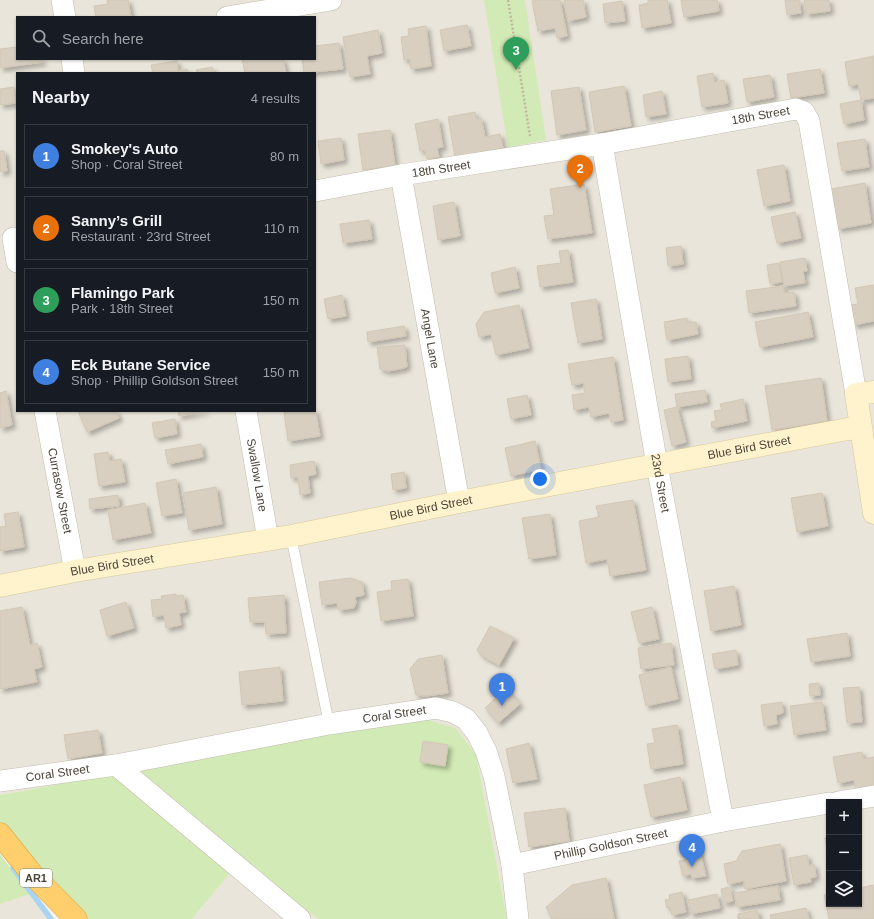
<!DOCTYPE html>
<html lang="en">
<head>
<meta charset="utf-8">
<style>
  :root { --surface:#171b24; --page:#242831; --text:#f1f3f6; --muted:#9ea1a6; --line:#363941; --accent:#fc3f1d }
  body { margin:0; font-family:Helvetica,sans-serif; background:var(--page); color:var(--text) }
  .controls { position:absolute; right:12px; bottom:12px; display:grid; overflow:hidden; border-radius:0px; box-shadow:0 1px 3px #0004 }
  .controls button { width:36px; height:36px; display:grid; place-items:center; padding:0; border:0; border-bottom:1px solid var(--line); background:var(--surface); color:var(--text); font:20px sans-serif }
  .you { position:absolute; left:540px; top:479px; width:14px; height:14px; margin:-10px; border:3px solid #fff; border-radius:50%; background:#1a73e8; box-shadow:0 0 0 6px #1a73e833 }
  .badge { display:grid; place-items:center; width:26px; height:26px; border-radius:50%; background:var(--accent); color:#fff; font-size:13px; font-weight:700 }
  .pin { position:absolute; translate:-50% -33px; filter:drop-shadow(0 1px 2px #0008) }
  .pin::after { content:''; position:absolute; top:21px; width:14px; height:12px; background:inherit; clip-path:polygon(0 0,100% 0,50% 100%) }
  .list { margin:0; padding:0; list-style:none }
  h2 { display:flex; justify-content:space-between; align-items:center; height:52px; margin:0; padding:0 16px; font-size:17px }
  h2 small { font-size:13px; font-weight:400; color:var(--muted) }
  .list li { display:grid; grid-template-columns:26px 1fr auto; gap:12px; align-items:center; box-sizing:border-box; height:64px; margin:0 8px 8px; padding:0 8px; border:1px solid var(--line); border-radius:0px }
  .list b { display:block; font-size:15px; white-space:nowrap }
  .list p { margin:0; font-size:13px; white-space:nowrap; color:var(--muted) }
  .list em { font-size:13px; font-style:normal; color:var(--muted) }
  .icon { flex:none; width:22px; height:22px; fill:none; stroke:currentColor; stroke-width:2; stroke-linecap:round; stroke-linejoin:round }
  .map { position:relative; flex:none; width:874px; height:919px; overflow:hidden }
  .search { position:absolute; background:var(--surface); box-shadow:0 1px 3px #0004; left:16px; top:16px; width:300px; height:44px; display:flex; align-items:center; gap:10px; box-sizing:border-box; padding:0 14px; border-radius:0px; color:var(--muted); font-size:15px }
  .panel { position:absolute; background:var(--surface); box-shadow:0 1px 3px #0004; left:16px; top:72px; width:300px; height:340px; border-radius:0px }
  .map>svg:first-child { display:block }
  .residential { fill:#eae5da; fill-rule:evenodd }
  .green { fill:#d2eab5 }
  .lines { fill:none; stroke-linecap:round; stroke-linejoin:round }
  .stream { stroke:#a9d4f2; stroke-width:5.5 }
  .building { fill:#d8cfc1; stroke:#d3c7b4; filter:url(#shadow) }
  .lane-casing { stroke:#c2bbae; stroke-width:11 }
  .street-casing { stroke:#c2bbae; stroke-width:22 }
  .secondary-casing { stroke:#d6c79b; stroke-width:23 }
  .highway-casing { stroke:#e0a43c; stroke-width:23 }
  .path { stroke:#c4b79f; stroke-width:2.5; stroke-dasharray:2 2; stroke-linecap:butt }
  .lane { stroke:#fff; stroke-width:10 }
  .street { stroke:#fff; stroke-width:21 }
  .secondary { stroke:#fff3cd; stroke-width:22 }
  .highway { stroke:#ffcf6e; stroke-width:22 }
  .labels { text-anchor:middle; stroke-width:4; stroke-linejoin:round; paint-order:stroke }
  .shield { fill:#fff; stroke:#817c74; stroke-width:1 }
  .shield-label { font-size:11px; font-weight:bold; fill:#4b4439 }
  .street-label { font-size:12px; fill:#4b4439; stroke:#fff }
</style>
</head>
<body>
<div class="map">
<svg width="874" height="919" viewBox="0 0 874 919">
  <defs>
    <filter id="shadow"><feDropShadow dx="3.5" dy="3.5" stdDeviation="2" flood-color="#0004"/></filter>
  </defs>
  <rect width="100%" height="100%" fill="#f6f3ec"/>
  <!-- residential -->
  <g class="residential">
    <path d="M0,0H874V919H507L476,754L388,723L0,795ZM17,17H315V59H17ZM17,73H315V411H17ZM829,802H859V904H829Z"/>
    <polygon points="241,860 318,919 192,919"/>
    <polygon points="30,894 54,919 0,919 0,904"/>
  </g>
  <!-- green -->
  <g class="green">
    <polygon points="484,0 525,0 546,140 508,147"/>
    <polygon points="425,719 455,728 476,754 507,919 318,919 241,860 192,919 87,919 56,889 0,822 0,795 388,723"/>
    <polygon points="0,854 30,894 0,904"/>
  </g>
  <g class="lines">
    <!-- stream -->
    <polyline class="stream" points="13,868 51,919"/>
  </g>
  <!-- building -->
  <g class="building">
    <polygon points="107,0 128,0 131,17 96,17 94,6 108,4"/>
    <polygon points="536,0 560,0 567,36 557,38 555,28 538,31 532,1"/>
    <polygon points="564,0 583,0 586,17 568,21"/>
    <polygon points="648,0 667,0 671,23 642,28 639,5 648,3"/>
    <polygon points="681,0 717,0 719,11 684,17"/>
    <polygon points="785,0 799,0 801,13 787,15"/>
    <polygon points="804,0 829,0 830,11 806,14"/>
    <polygon points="622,1 625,21 605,23 603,4"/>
    <polygon points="467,25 471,46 444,51 440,30"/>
    <polygon points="426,26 431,66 411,69 410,59 404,60 401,37 409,36 408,29"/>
    <polygon points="378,30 382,53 367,56 370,74 350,77 343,37"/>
    <polygon points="339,43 343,69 304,73 302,59 315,59 315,46"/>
    <polygon points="17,47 17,59 42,59 43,62 0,68 0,49"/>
    <polygon points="874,56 874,98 861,100 858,84 849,86 845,62"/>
    <polygon points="242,59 283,59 286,73 245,73"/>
    <polygon points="177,61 178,71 187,69 188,73 153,73 151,65"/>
    <polygon points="212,67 213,73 197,73 196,70"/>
    <polygon points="820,69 824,93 791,98 787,74"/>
    <polygon points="713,73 714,82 724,80 728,103 702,107 697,76"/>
    <polygon points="770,75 774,97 747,102 743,79"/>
    <polygon points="624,86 631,126 595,132 589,92"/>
    <polygon points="14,87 16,103 0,105 0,89"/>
    <polygon points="579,87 586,130 557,135 551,91"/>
    <polygon points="662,91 666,114 646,117 643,95"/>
    <polygon points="861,100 864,120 844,124 840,104"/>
    <polygon points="475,112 476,119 481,118 485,137 500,134 503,148 455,157 448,117"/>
    <polygon points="438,119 443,147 437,148 439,157 427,159 425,150 420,151 415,124"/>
    <polygon points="390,130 395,165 363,170 358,134"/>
    <polygon points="341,138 344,160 321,164 318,141"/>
    <polygon points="865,139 869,167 842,171 837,143"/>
    <polygon points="0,151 4,151 7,171 0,172"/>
    <polygon points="784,165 790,201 764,206 757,170"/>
    <polygon points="865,183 871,223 838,229 831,189"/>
    <polygon points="584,184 592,233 548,239 544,216 554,215 550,189"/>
    <polygon points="454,202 460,236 438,240 433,206"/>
    <polygon points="795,212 801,238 777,243 771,217"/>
    <polygon points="369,220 372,239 343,243 340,224"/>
    <polygon points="681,246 683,264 668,266 666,248"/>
    <polygon points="568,250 573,282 540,287 537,266 561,263 559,251"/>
    <polygon points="805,258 807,271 803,271 805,283 784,286 780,262"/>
    <polygon points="779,263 782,282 770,284 767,265"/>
    <polygon points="515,267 519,288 495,293 491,273"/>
    <polygon points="874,285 874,321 854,325 850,305 858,304 855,288"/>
    <polygon points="783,286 784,293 794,292 796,306 749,313 746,291"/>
    <polygon points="342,295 346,316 328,319 324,299"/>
    <polygon points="596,299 602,339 578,343 571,303"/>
    <polygon points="519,305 529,348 496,355 491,334 479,337 476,324 484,312"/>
    <polygon points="808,312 813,337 760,347 755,322"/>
    <polygon points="687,318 688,323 696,322 698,334 667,340 664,322"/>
    <polygon points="404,326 406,336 368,342 367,332"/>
    <polygon points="405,345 407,367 400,369 388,371 380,369 377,347"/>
    <polygon points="688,356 691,379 668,382 665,359"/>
    <polygon points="613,357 623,420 611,422 609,413 591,417 589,407 574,410 572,395 585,393 584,383 572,385 568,364"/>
    <polygon points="821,378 827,421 772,430 765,386"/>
    <polygon points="705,390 707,402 677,407 675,394"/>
    <polygon points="6,391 12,425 0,428 0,393"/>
    <polygon points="527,395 531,415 511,419 507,399"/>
    <polygon points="743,399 747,421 712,428 711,422 716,421 714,411 722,410 720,404"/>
    <polygon points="677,407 686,442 672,446 664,410"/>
    <polygon points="315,408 320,436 288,441 284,412 294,411 315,411"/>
    <polygon points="78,411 116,411 119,418 87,432"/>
    <polygon points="178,411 206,411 179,416"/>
    <polygon points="175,419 177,434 155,438 152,423"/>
    <polygon points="535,441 541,469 511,476 505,448"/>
    <polygon points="201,444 203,457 168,464 165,450"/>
    <polygon points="108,452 110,461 121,459 125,482 99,486 94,454"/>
    <polygon points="314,461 316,474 308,476 310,493 300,495 298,477 291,478 290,465"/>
    <polygon points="404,472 406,488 393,490 391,474"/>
    <polygon points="176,479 182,513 162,516 156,483"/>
    <polygon points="216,487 222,524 189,530 183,493"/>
    <polygon points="822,493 828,526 797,532 791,498"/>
    <polygon points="118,495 119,506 90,509 89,499"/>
    <polygon points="633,500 646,570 610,576 607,559 586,563 579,521 599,517 596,506"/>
    <polygon points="145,503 151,533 113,540 108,510"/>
    <polygon points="18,512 24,547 0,551 0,527 6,526 4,514"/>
    <polygon points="550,514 556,555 529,559 522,518"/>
    <polygon points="350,578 362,582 364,595 355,597 356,603 354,608 339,610 337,603 322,605 319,582"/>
    <polygon points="408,579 413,616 381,621 377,592 392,590 391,581"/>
    <polygon points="734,586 741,625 711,631 704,591"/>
    <polygon points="176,594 176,596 183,595 186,612 179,613 181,625 166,628 164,615 153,617 151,600 162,599 161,596"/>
    <polygon points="284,595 286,633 266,634 265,622 250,622 248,598"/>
    <polygon points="126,602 134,628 107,636 100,610"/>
    <polygon points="22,607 30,645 37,643 42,667 34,669 37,682 0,689 0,611"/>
    <polygon points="652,607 659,639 639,643 631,612"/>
    <polygon points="490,626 514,638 499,665 481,655 477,650"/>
    <polygon points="847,633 850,656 811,662 807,639"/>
    <polygon points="671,643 674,665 641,669 638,648"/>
    <polygon points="736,650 738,665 715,669 712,654"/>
    <polygon points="442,655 448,693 426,696 416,695 410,669 418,659"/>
    <polygon points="280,667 283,701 242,705 239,672"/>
    <polygon points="671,667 678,699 646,706 639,675"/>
    <polygon points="819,683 820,695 810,696 809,684"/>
    <polygon points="859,687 862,722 847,723 843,688"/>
    <polygon points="506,688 520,704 498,723 485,708"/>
    <polygon points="782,702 783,713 776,715 777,724 764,726 761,705"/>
    <polygon points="822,702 826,730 794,735 790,706"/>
    <polygon points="677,725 683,764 651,769 647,744 655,743 652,729"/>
    <polygon points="98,730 102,753 68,759 64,735"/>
    <polygon points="423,741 448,745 445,766 420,762"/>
    <polygon points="529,743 537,779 513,783 506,749"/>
    <polygon points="862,752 863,759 874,757 874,793 857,796 854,780 838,783 833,757"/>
    <polygon points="680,777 687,810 651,817 644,785"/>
    <polygon points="565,808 569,841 529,847 524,813"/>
    <polygon points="829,837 829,855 828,855 825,838"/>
    <polygon points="780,844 786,881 745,889 744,881 728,884 724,864 736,861 742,851"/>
    <polygon points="699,848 706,876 692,878 691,874 683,876 679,861 688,859 686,851"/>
    <polygon points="807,855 809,866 814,864 816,877 810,878 811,882 794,885 789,858"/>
    <polygon points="606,878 614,919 552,919 546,907 572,885"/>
    <polygon points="874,885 874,919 829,919 824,895 829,894 829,904 859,904 859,888"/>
    <polygon points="778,886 780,900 737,907 734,893"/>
    <polygon points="730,887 733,901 724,903 721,889"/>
    <polygon points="682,892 686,912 672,915 670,907 667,908 665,900 670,899 669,895"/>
    <polygon points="717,894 720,908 691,914 688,900"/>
    <polygon points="806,908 809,919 771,919 770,915"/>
    <polygon points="757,910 759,919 738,919 738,914"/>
  </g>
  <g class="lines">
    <!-- lane casing -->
    <g class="lane-casing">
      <polyline id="lane" points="291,536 329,724"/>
    </g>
    <!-- street casing -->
    <g class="street-casing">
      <g id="street">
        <polyline points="62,0 65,17"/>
        <polyline points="227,17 331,0"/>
        <polyline points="72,59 74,73"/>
        <path id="s1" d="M602,144L657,465L723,821"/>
        <path id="s2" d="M401,175L459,502"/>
        <path id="s3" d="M315,191L401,175L602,144L796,109L804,112L809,121L856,394"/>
        <polyline points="13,238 17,262"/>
        <path id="s4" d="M45,411L75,571"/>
        <path id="s5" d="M246,411L268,540"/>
        <polyline points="116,765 300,919"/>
        <path id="s6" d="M0,781L116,765L329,724L436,708L453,712L466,719L477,733L486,751L494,776L512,865L518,919"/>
        <polyline points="838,802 874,796"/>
        <path id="s7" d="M512,865L723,821L829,803"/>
      </g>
    </g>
    <!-- secondary casing -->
    <g class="secondary-casing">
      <g id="secondary">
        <polyline points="874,392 856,394 874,513"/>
        <path id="s8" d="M0,586L75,571L291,536L459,502L848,429L860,428"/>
      </g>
    </g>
    <!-- highway casing -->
    <g class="highway-casing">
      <polyline id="highway" points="0,834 32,874 76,919"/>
    </g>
    <!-- path -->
    <polyline class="path" points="508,0 530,136"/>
    <!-- lane -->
    <use href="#lane" class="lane"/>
    <!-- street -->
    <use href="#street" class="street"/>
    <!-- secondary -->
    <use href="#secondary" class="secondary"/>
    <!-- highway -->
    <use href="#highway" class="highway"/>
  </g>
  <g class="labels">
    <!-- shield labels -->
    <rect class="shield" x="20" y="869" width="32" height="18" rx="3"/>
    <g class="shield-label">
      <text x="36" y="882">AR1</text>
    </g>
    <!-- street labels -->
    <g class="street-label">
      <text dy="4" stroke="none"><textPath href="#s3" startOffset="452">18th Street</textPath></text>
      <text dy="4" stroke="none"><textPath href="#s3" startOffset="128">18th Street</textPath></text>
      <text dy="4" stroke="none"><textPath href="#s2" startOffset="166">Angel Lane</textPath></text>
      <text dy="4" stroke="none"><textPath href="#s8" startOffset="762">Blue Bird Street</textPath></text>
      <text dy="4" stroke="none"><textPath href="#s5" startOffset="65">Swallow Lane</textPath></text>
      <text dy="4" stroke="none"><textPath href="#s1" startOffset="344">23rd Street</textPath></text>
      <text dy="4" stroke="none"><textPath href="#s4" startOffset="81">Currasow Street</textPath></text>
      <text dy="4" stroke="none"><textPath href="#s8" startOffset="438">Blue Bird Street</textPath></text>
      <text dy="4" stroke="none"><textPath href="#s8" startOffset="114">Blue Bird Street</textPath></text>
      <text dy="4" stroke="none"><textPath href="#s6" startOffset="400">Coral Street</textPath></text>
      <text dy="4" stroke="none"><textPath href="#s6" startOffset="58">Coral Street</textPath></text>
      <text dy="4" stroke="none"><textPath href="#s7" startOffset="101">Phillip Goldson Street</textPath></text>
    </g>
  </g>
</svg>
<div class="controls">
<button>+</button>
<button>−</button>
<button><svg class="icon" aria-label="layers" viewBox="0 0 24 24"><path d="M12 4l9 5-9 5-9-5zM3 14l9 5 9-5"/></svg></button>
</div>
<div class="you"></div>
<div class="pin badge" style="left:502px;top:706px;background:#3f7fe0">1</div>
<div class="pin badge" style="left:580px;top:188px;background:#e8710a">2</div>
<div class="pin badge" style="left:516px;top:70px;background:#2e9e5b">3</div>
<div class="pin badge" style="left:692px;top:867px;background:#3f7fe0">4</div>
<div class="search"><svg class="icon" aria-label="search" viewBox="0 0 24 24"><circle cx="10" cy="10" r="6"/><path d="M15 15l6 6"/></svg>Search here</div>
<section class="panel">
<h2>Nearby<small>4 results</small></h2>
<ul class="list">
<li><span class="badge" style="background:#3f7fe0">1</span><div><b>Smokey's Auto</b><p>Shop · Coral Street</p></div><em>80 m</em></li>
<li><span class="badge" style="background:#e8710a">2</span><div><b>Sanny’s Grill</b><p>Restaurant · 23rd Street</p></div><em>110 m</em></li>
<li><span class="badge" style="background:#2e9e5b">3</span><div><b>Flamingo Park</b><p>Park · 18th Street</p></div><em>150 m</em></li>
<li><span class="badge" style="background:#3f7fe0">4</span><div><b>Eck Butane Service</b><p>Shop · Phillip Goldson Street</p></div><em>150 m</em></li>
</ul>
</section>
</div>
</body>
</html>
